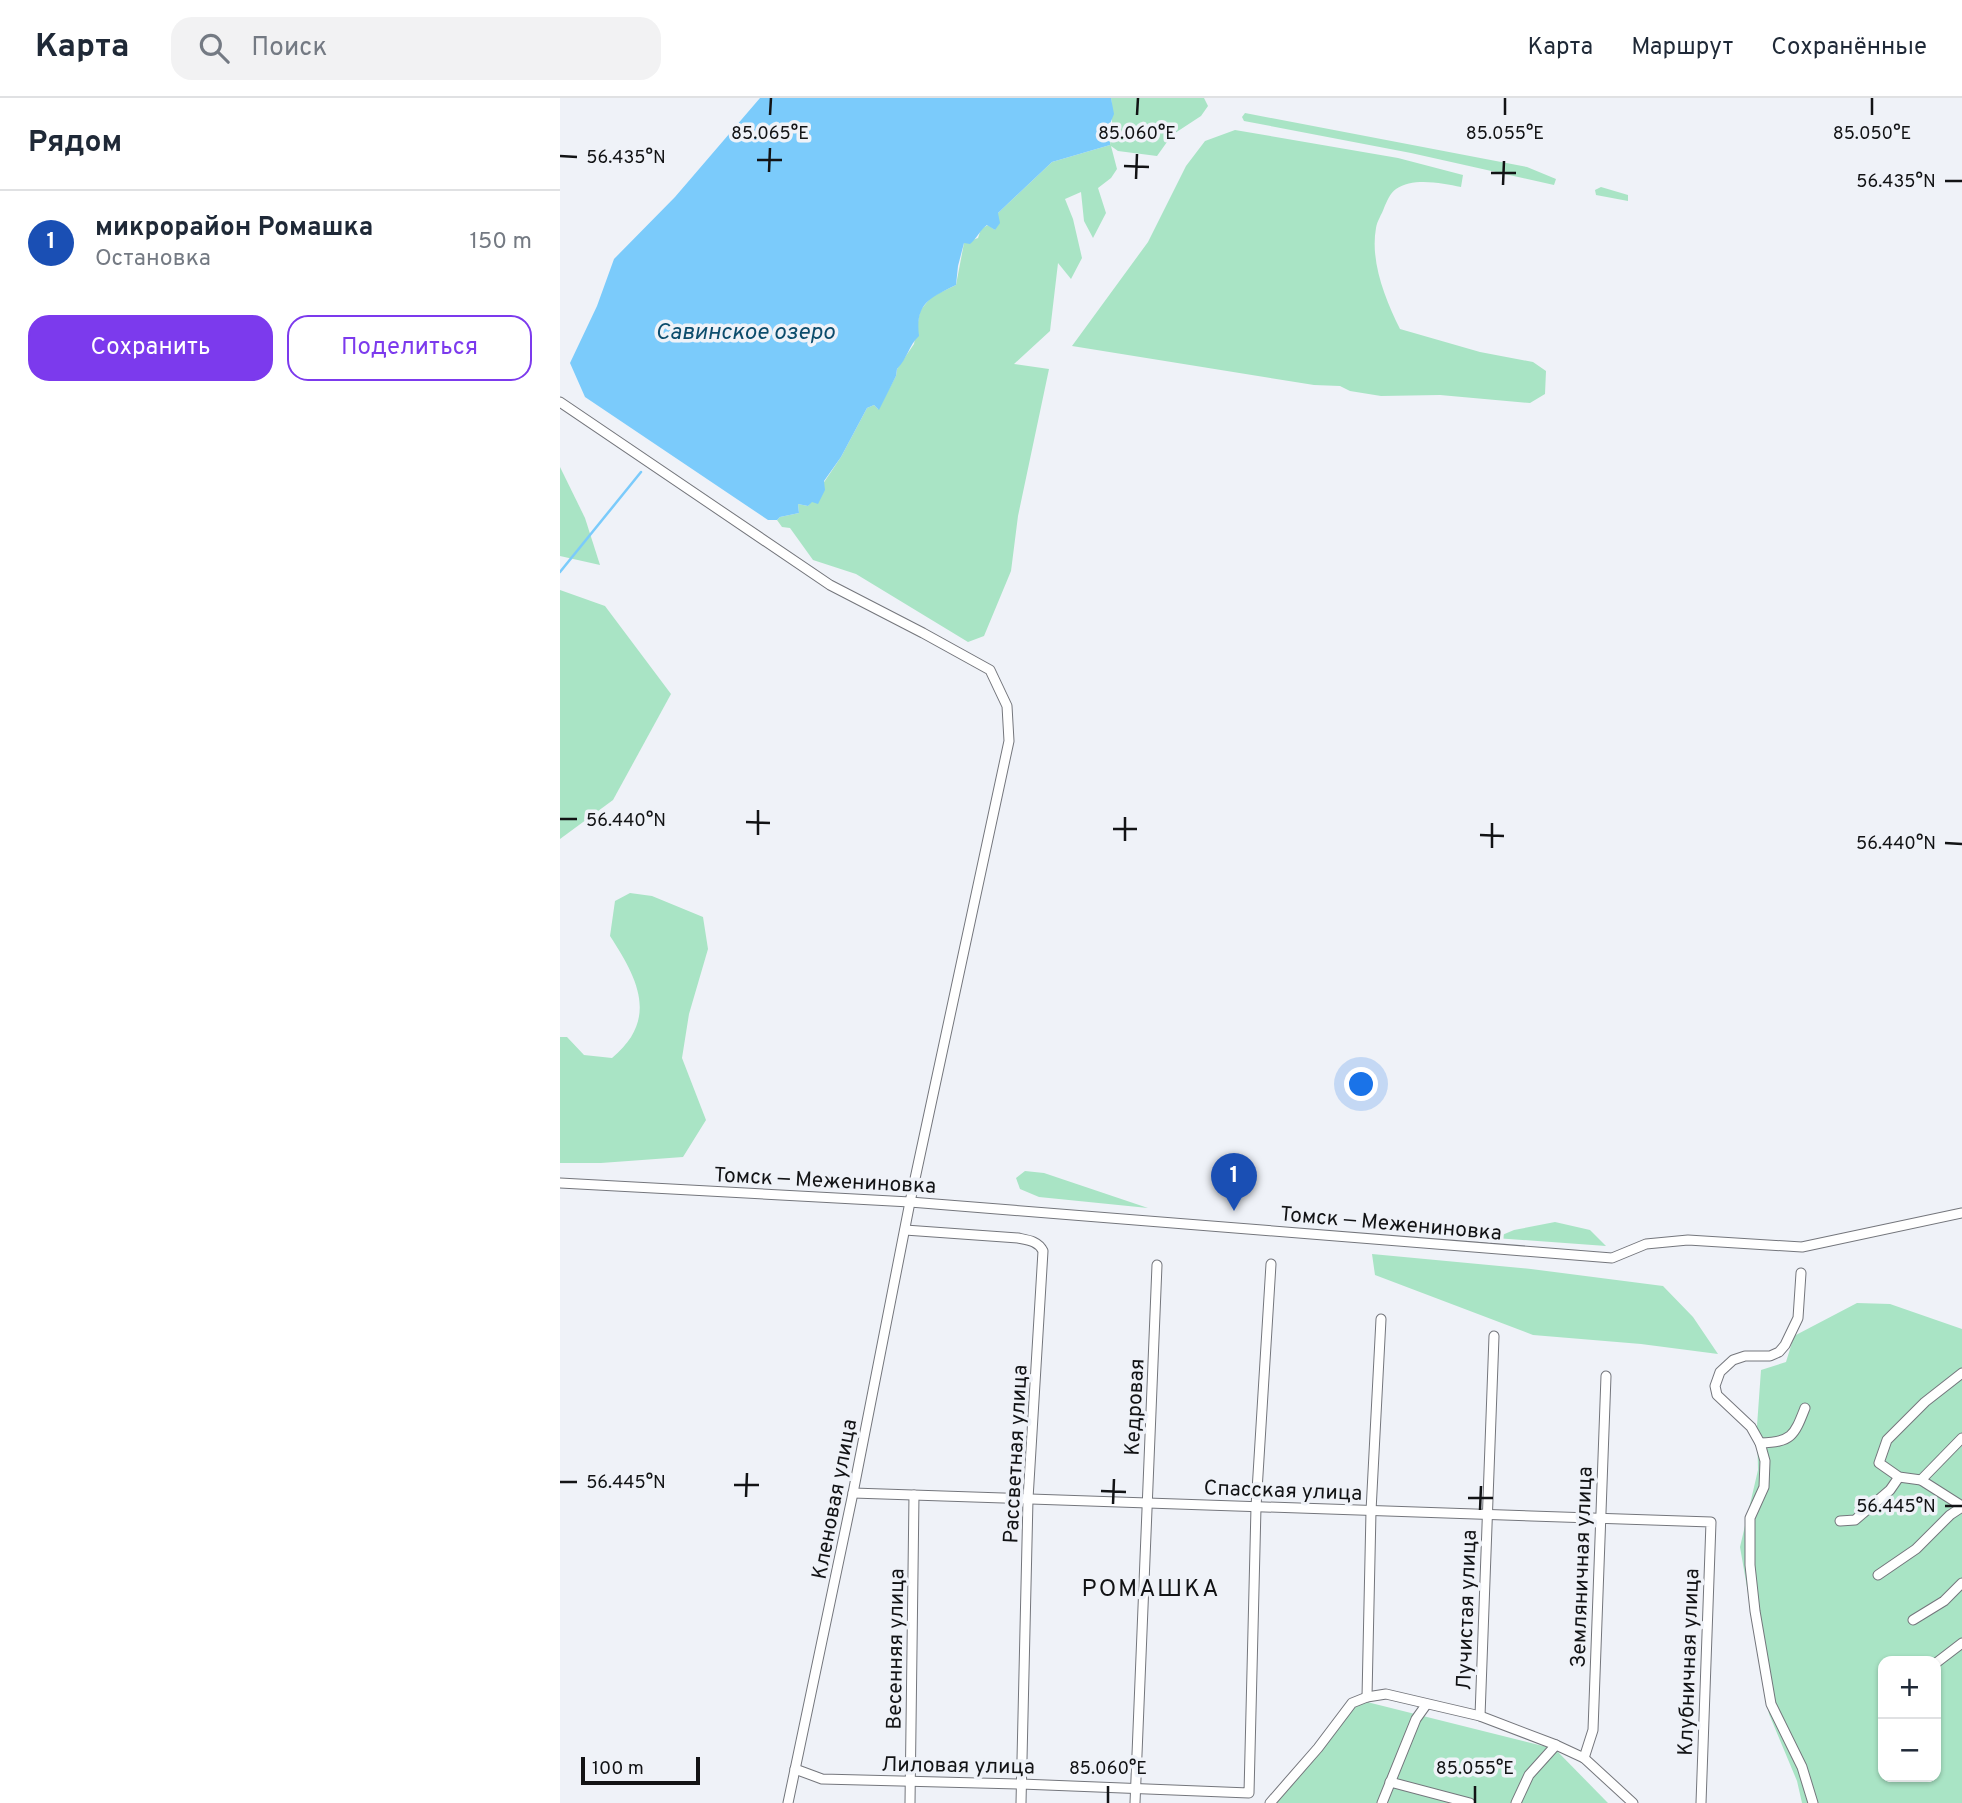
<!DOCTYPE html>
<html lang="ru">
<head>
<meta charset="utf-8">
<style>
  :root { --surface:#fff; --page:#f2f2f3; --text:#1f2937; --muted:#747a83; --line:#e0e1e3; --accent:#7c3aed }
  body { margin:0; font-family:Overpass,sans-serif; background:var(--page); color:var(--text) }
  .controls { position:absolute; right:21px; bottom:21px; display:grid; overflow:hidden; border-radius:14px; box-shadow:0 2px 5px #0004 }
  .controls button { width:63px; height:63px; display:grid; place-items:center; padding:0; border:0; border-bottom:2px solid var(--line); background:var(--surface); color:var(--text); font:35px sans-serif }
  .scale { position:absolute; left:21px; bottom:18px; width:119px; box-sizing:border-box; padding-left:7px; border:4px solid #121315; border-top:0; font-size:19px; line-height:24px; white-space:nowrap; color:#121315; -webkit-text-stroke:5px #eff2f8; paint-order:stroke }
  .you { position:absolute; left:802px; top:987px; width:24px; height:24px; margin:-18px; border:5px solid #fff; border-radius:50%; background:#1a73e8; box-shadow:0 0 0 10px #1a73e833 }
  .badge { display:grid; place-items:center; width:46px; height:46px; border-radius:50%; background:var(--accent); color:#fff; font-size:23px; font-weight:700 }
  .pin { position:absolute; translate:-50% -58px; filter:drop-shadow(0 2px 4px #0008) }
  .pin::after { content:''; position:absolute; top:37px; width:24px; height:21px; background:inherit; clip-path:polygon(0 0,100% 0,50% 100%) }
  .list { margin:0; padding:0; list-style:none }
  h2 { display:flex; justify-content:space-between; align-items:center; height:91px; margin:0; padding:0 28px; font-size:30px }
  h2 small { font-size:23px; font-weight:400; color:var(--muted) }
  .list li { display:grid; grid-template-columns:46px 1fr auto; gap:21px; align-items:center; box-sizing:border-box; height:105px; padding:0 28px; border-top:2px solid var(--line) }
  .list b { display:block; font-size:26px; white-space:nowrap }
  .list p { margin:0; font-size:23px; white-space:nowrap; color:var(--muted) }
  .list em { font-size:23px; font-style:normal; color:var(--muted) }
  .actions { display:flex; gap:14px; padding:21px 28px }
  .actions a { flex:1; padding:16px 0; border:2px solid var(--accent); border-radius:21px; text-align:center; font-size:24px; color:var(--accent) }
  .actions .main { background:var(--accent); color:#fff }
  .icon { flex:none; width:38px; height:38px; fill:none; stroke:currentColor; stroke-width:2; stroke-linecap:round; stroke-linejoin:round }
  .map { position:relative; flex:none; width:1402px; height:1705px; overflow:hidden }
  header { display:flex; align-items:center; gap:42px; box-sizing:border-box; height:98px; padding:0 35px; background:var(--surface); border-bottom:2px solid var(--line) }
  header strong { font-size:33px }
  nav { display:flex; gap:38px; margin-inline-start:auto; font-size:24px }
  .search { width:490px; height:63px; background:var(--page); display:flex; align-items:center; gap:18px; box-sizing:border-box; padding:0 24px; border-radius:21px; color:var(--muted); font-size:26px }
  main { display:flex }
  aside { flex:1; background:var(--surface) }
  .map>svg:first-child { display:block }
  .green { fill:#a9e4c5; fill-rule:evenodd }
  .water { fill:#7bcbfb }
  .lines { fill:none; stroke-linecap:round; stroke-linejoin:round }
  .stream { stroke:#7bcbfb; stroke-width:2.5 }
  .minor-casing { stroke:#74767c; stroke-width:11 }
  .minor { stroke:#fff; stroke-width:9 }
  .ticks { fill:none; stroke:#121315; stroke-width:2.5 }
  .labels { text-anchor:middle; stroke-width:7; stroke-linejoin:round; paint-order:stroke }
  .street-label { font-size:21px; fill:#121315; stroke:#eff2f8 }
  .water-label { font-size:23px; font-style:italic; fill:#0c4c6c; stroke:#eff2f8 }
  .quarter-label { font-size:24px; letter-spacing:2px; fill:#121315; stroke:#eff2f8 }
  .ticks-label { font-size:18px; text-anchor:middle; fill:#121315; stroke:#eff2f8; stroke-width:7; stroke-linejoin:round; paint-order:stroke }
</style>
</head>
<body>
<header>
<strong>Карта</strong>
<div class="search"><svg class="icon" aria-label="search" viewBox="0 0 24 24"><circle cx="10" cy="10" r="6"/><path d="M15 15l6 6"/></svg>Поиск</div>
<nav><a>Карта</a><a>Маршрут</a><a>Сохранённые</a></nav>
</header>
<main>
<aside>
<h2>Рядом<small></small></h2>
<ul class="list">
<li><span class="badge" style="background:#1a4fb4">1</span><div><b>микрорайон Ромашка</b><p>Остановка</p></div><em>150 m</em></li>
</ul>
<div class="actions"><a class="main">Сохранить</a><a>Поделиться</a></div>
</aside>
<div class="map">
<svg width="1402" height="1705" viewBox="0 0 1402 1705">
  <rect width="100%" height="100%" fill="#eff2f8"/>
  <!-- green -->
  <g class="green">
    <path d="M551,0H644L648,8L641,18L612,37L597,58L558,53L551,48L557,71L551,80L538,90L546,115L533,140L524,123L521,94L505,101L513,121L522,160L511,181L498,165L490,233L454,266L489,271L458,418L451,473L424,538L408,544L296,476L253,462L230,430L222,429L217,422L220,419L239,415L238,406L248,408L281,359L307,310L314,307L318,311L336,278L337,271L354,246L360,213L371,199L396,187L404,145L418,140L421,131L428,127L435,132L438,115L492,64L550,47C552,32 553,13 551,0Z"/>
    <polygon points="685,15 967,69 996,81 994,87 851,55 684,23 682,19"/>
    <path d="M675,32L838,60L903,77L901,89C882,85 853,79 836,91C830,95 827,103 824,110C822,116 817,123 816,130C810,163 825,201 840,231L920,254L973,264L986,273L985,296L970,305L880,297L821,298L790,293L780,288L754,287L512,248L588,144L626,68L645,43Z"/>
    <polygon points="1041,89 1068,97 1068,103 1036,97 1035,92"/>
    <polygon points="0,369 25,420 40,467 0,458"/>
    <polygon points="0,492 45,508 111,596 53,702 0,741"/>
    <path d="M70,795L92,798L143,819L148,851L129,916L122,960L146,1022L123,1059L41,1065H0V939H7L24,957L52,960C99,921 78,881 50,838L55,803Z"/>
    <polygon points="465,1073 484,1075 588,1110 479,1099 460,1091 456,1080"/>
    <polygon points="995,1124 1030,1132 1046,1148 935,1140 954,1132"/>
    <polygon points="812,1156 971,1171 1103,1188 1133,1219 1158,1256 1081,1246 973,1237 815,1177"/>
    <path d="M1297,1205L1330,1206L1402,1231V1705H1242L1237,1683L1209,1616L1180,1449L1198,1372L1197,1328L1201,1272L1226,1264L1234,1238ZM1323,1563H1376V1679H1323Z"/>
    <polygon points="799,1602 995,1651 1048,1705 711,1705"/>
  </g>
  <!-- water -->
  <path class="water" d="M200,0H551L554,16L550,26V47L492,64L438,115L440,125L435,132L427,127C420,132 417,140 410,146L404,145L398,168L396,187C370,200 355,205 359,238C349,247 347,261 337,271L336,278L319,312L314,307L307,310L281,359L264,383L265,392L258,406L252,404L248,408L238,406L239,415L220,419L217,422H208L25,299L10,265L37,208L54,161L115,99Z"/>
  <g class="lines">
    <!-- stream -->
    <polyline class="stream" points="0,474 81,374"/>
    <!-- minor casing -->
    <g class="minor-casing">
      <g id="minor">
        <polyline points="0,304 270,487 363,535 430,572 447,608 449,643 350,1104 293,1395 228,1705"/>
        <polyline points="0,1085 350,1104 1052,1160 1086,1146 1128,1142 1242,1149 1402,1115"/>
        <path d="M345,1132L458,1140C468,1142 478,1143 483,1153L468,1401L461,1705"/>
        <polyline points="1241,1175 1238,1220 1225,1247 1219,1254 1210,1258 1185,1258 1173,1262 1160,1274 1155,1288 1157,1297 1191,1329 1200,1345 1205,1363 1204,1389 1190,1420 1190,1467 1195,1513 1211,1606 1242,1669 1253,1705"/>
        <polyline points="1402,1275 1365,1304 1327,1342 1319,1365 1339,1379 1361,1382 1402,1408"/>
        <path d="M1200,1345C1232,1344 1234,1338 1245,1310"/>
        <polyline points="1361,1382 1402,1340"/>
        <polyline points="293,1395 1151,1424 1141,1705"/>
        <polyline points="1280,1423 1295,1422 1330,1392 1339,1379"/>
        <polyline points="1318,1477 1356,1451 1390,1417 1402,1409"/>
        <polyline points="1353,1522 1384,1503 1402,1485"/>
        <polyline points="1376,1565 1402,1545"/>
        <polyline points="807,1599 811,1413 821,1221"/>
        <polyline points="920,1618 934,1238"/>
        <polyline points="1024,1660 1033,1632 1046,1278"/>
        <polyline points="235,1671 262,1681 461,1686 689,1695 696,1409 711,1166"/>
        <polyline points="830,1684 910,1705"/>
        <polyline points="350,1705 354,1397"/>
        <polyline points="575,1705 597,1167"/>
        <polyline points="710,1705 758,1650 792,1605 807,1599 826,1596 920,1618 996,1647 1024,1660 1073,1705"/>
        <polyline points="822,1705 856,1621 866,1607"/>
        <polyline points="956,1705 969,1677 996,1647"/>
      </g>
    </g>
    <!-- minor -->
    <use href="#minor" class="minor"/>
  </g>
  <!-- ticks -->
  <path class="ticks" d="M210,17L211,0M577,17L578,0M945,17V0M1312,17V0M0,58L17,59M197,62H222M564,68L589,69M209,74L210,50M931,75H956M576,81L577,56M1385,83H1402M943,87L944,63M0,721H17M186,724L210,725M553,731H577M198,737V712M920,737L944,738M565,743V719M1385,745L1402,746M932,750V725M0,1384H17M174,1387H199M541,1393L566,1394M186,1399L187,1375M908,1400H933M553,1406L554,1381M1385,1408H1402M920,1412L921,1388M548,1705V1688M915,1705V1688"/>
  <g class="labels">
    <!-- street labels -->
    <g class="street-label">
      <text transform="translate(265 1082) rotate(3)" y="7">Томск — Межениновка</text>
      <text transform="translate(831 1125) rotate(5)" y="7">Томск — Межениновка</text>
      <text transform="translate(574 1309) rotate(-87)" y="7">Кедровая</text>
      <text transform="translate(455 1356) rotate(-87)" y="7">Рассветная улица</text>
      <text transform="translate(723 1392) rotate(2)" y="7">Спасская улица</text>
      <text transform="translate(274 1401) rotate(-79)" y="7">Кленовая улица</text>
      <text transform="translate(1021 1469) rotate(-88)" y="7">Земляничная улица</text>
      <text transform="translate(906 1512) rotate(-88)" y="7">Лучистая улица</text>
      <text transform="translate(335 1551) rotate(-89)" y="7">Весенняя улица</text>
      <text transform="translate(1128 1564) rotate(-88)" y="7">Клубничная улица</text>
      <text transform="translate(398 1667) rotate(1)" y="7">Лиловая улица</text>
    </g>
    <!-- water labels -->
    <g class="water-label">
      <text x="185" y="241">Савинское озеро</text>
    </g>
    <!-- quarter labels -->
    <g class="quarter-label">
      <text x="591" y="1498">РОМАШКА</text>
    </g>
  </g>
  <g class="ticks-label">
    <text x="210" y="41">85.065°E</text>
    <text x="577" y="41">85.060°E</text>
    <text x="945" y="41">85.055°E</text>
    <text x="1312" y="41">85.050°E</text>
    <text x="66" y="65">56.435°N</text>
    <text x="1336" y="89">56.435°N</text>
    <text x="66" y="728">56.440°N</text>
    <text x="1336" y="751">56.440°N</text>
    <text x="66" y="1390">56.445°N</text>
    <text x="1336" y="1414">56.445°N</text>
    <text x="548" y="1676">85.060°E</text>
    <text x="915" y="1676">85.055°E</text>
  </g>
</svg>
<div class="controls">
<button>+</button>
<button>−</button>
</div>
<div class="scale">100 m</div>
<div class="you"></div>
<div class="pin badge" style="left:674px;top:1113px;background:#1a4fb4">1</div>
</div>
</main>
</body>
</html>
